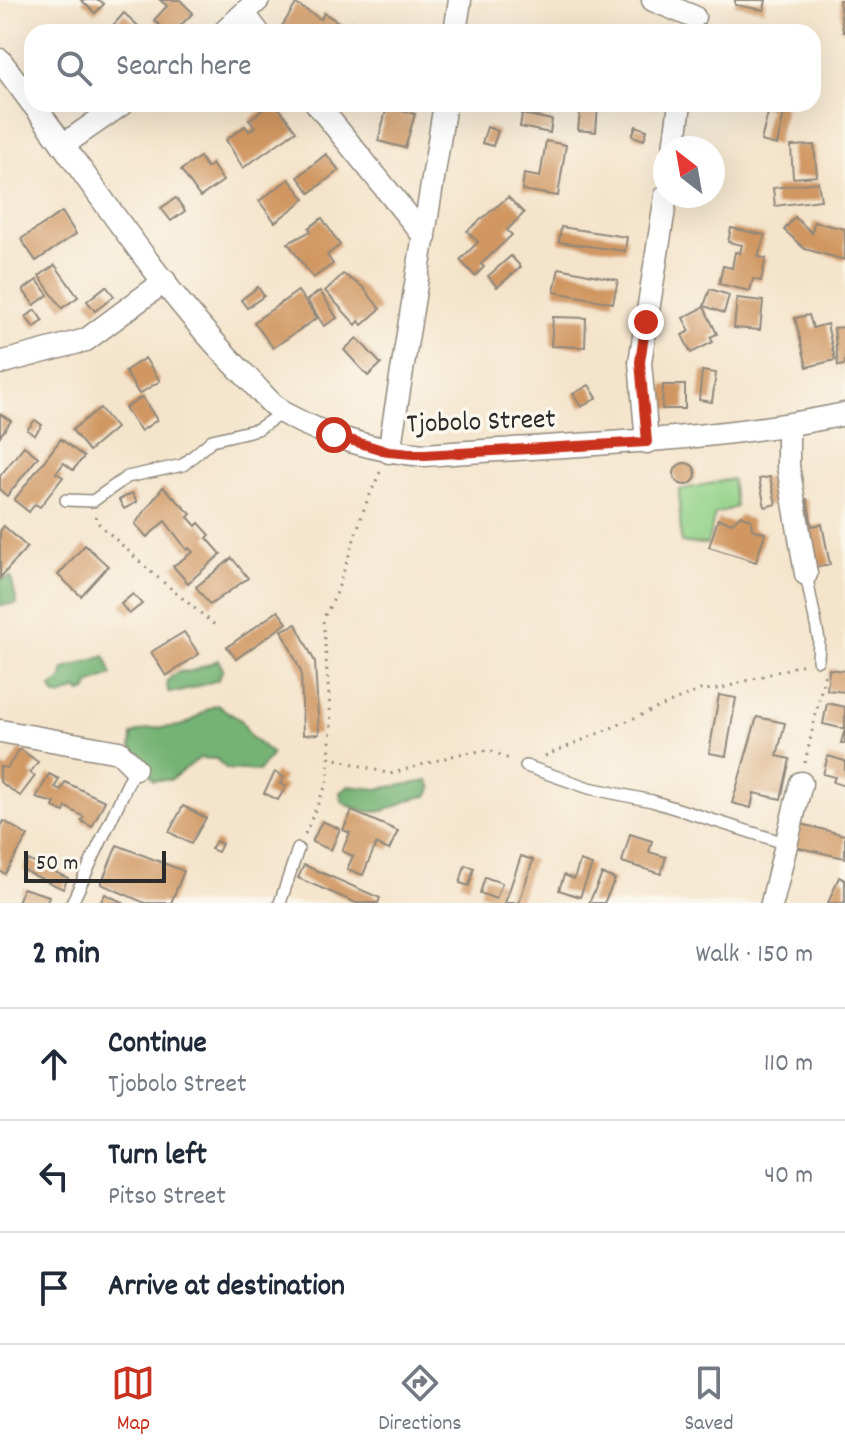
<!DOCTYPE html>
<html lang="en">
<head>
<meta charset="utf-8">
<style>
  :root { --surface:#fff; --page:#f6f6f7; --text:#1f2937; --muted:#747a83; --line:#e0e1e3; --accent:#c8321e }
  body { margin:0; font-family:Dekko,sans-serif; background:var(--page); color:var(--text) }
  .compass { position:absolute; left:653px; top:136px; width:72px; height:72px; border-radius:50%; background:var(--surface); box-shadow:0 8px 32px #0002; rotate:329deg }
  .scale { position:absolute; left:24px; bottom:20px; width:142px; box-sizing:border-box; padding-left:8px; border:4px solid #2b2b2b; border-top:0; font-size:22px; line-height:28px; white-space:nowrap; color:#2b2b2b; -webkit-text-stroke:6px #fbf7ec; paint-order:stroke }
  .stop { position:absolute; width:24px; height:24px; margin:-18px; border:6px solid #c8321e; border-radius:50%; background:#fff }
  .stop.end { background:#c8321e; border-color:#fff; box-shadow:0 2px 8px #0008 }
  .list { margin:0; padding:0; list-style:none }
  h2 { display:flex; justify-content:space-between; align-items:center; height:104px; margin:0; padding:0 32px; font-size:34px }
  h2 small { font-size:26px; font-weight:400; color:var(--muted) }
  .list li { display:grid; grid-template-columns:52px 1fr auto; gap:24px; align-items:center; box-sizing:border-box; height:112px; padding:0 32px; border-top:2px solid var(--line) }
  .list b { display:block; font-size:30px; white-space:nowrap }
  .list p { margin:0; font-size:26px; white-space:nowrap; color:var(--muted) }
  .list em { font-size:26px; font-style:normal; color:var(--muted) }
  .icon { flex:none; width:44px; height:44px; fill:none; stroke:currentColor; stroke-width:2; stroke-linecap:round; stroke-linejoin:round }
  .map { position:relative; flex:none; width:845px; height:903px; overflow:hidden }
  .search { position:absolute; background:var(--surface); box-shadow:0 8px 32px #0002; left:24px; right:24px; top:24px; height:88px; display:flex; align-items:center; gap:20px; box-sizing:border-box; padding:0 28px; border-radius:24px; color:var(--muted); font-size:30px }
  .sheet { height:440px; background:var(--surface) }
  nav { display:flex; justify-content:space-around; align-items:center; box-sizing:border-box; height:112px; border-top:2px solid var(--line); background:var(--surface); font-size:22px; color:var(--muted) }
  nav a { display:grid; justify-items:center; gap:4px }
  nav .on { color:var(--accent) }
  .map>svg:first-child { display:block }
  .green { fill:#92d187; stroke:#5e7e59; stroke-width:2 }
  .forest { fill:#75b374; stroke:#506f50; stroke-width:2 }
  .building { fill:#d09762 }
  .lines { fill:none; stroke-linecap:round; stroke-linejoin:round }
  .service-casing { stroke:#90887b; stroke-width:14 }
  .minor-casing { stroke:#90887b; stroke-width:25 }
  .path { stroke:#90887b; stroke-width:3; stroke-dasharray:2 6; stroke-linecap:butt }
  .service { stroke:#fff; stroke-width:11 }
  .minor { stroke:#fff; stroke-width:22 }
  .route { stroke:#c8321e; stroke-width:10 }
  .labels { text-anchor:middle; stroke-width:7; stroke-linejoin:round; paint-order:stroke }
  .street-label { font-size:28px; fill:#2b2b2b; stroke:#fbf7ec }
</style>
</head>
<body>
<div class="map">
<svg width="845" height="903" viewBox="0 0 845 903">
  <rect width="100%" height="100%" fill="#fbf7ec"/>
  <filter id="ink" filterUnits="userSpaceOnUse"><feTurbulence type="fractalNoise" baseFrequency=".0125" numOctaves="2"/><feDisplacementMap in="SourceGraphic" scale="16" xChannelSelector="R" yChannelSelector="G"/><feConvolveMatrix kernelMatrix="1 2 1 2 8 2 1 2 1" color-interpolation-filters="sRGB"/></filter>
  <filter id="wash" filterUnits="userSpaceOnUse"><feTurbulence type="fractalNoise" baseFrequency=".006" numOctaves="4" result="noise"/><feDisplacementMap in="SourceGraphic" scale="32" xChannelSelector="R" yChannelSelector="G"/><feGaussianBlur stdDeviation="1.8" result="paint"/><feColorMatrix in="noise" values="0 0 0 0 0 0 0 0 0 0 0 0 0 0 0 0 0 1.4 0 .05"/><feComposite in="paint" operator="in"/></filter>
  <g filter="url(#wash)">
    <rect width="100%" height="100%" fill="#f4e4cb"/>
    <!-- green -->
    <polygon class="green" points="732,479 736,507 715,514 707,544 681,543 679,490"/>
    <!-- forest -->
    <g class="forest">
      <polygon points="11,577 17,604 0,605 0,579"/>
      <polygon points="105,656 112,675 89,684 88,690 81,693 77,689 60,697 54,694 51,687 61,680 64,669"/>
      <polygon points="218,660 223,669 218,680 180,692 168,692 167,681 177,672 192,671"/>
      <path d="M217,705L242,721L250,736L272,754L259,771L227,769L216,759L200,758L170,780H154L131,747L132,735C147,725 166,730 183,725C196,721 203,709 217,705Z"/>
      <path d="M428,781L432,788L427,796C397,799 389,820 355,808C345,804 341,804 340,792L349,786L376,789Z"/>
    </g>
    <g id="blocks">
      <!-- building -->
      <g class="building">
        <polygon points="81,0 99,0 104,4 95,13"/>
        <polygon points="160,0 180,0 193,13 174,32 167,32 154,20 167,6"/>
        <polygon points="735,0 766,0 764,10 735,5"/>
        <polygon points="839,0 845,0 845,32 843,32"/>
        <polygon points="296,4 321,19 324,13 343,25 338,32 292,32 282,26"/>
        <polygon points="124,13 145,32 107,32"/>
        <polygon points="353,23 365,28 364,32 349,32"/>
        <polygon points="270,104 276,104 296,131 243,168 226,140 245,126 249,131 255,127 249,120"/>
        <polygon points="581,104 598,106 596,132 578,130"/>
        <polygon points="786,104 777,145 761,141 769,109 751,104"/>
        <polygon points="387,107 415,114 405,148 378,141"/>
        <polygon points="522,114 552,120 550,133 520,127"/>
        <polygon points="636,126 647,130 644,140 632,136"/>
        <polygon points="487,127 498,131 493,146 482,143"/>
        <polygon points="546,141 566,145 558,196 522,190 524,174 540,177"/>
        <polygon points="814,145 817,176 793,178 791,146"/>
        <polygon points="326,154 339,170 310,193 298,177"/>
        <polygon points="200,157 207,168 212,164 223,181 200,197 181,170"/>
        <polygon points="289,179 305,199 275,222 259,201"/>
        <polygon points="818,182 821,200 775,206 773,188"/>
        <polygon points="508,197 524,213 507,230 512,235 481,264 484,267 475,276 460,260 478,242 467,231"/>
        <polygon points="176,198 185,211 171,221 161,208"/>
        <polygon points="62,212 76,234 36,261 21,239"/>
        <polygon points="795,217 812,233 814,222 845,229 845,260 805,249 784,230"/>
        <polygon points="322,218 340,245 327,255 333,264 313,278 288,243 311,231 309,228"/>
        <polygon points="561,227 627,237 625,251 559,242"/>
        <polygon points="731,228 765,235 758,257 766,258 761,281 753,279 750,291 719,284 723,266 732,268 735,252 740,253 742,245 728,242"/>
        <polygon points="511,256 521,267 497,287 488,276"/>
        <polygon points="55,265 78,297 62,308 39,276"/>
        <polygon points="559,268 618,280 613,303 554,292"/>
        <polygon points="343,274 363,287 380,309 362,325 359,321 356,325 325,291"/>
        <polygon points="37,280 48,295 34,305 23,290"/>
        <polygon points="106,286 114,296 95,311 87,301"/>
        <polygon points="258,287 264,296 247,308 241,300"/>
        <polygon points="710,289 729,295 724,313 704,306"/>
        <polygon points="298,291 317,318 273,348 254,322"/>
        <polygon points="320,291 337,318 324,326 307,300"/>
        <polygon points="737,298 763,301 760,330 734,328"/>
        <polygon points="704,307 717,334 710,337 713,342 691,353 682,335 690,331 683,318"/>
        <polygon points="35,310 43,321 34,328 26,317"/>
        <polygon points="809,315 813,328 827,324 835,360 807,367 795,318"/>
        <polygon points="553,317 586,318 585,347 551,346"/>
        <polygon points="845,327 845,365 838,366 834,328"/>
        <polygon points="357,338 381,364 368,376 344,350"/>
        <polygon points="145,358 160,381 139,394 125,371"/>
        <polygon points="702,371 716,373 712,402 699,400"/>
        <polygon points="589,385 597,398 581,407 573,394"/>
        <polygon points="663,385 685,385 685,409 662,409"/>
        <polygon points="142,397 157,420 141,431 125,408"/>
        <polygon points="100,408 116,428 89,451 72,430"/>
        <polygon points="0,414 11,421 0,436"/>
        <polygon points="35,420 42,425 35,435 27,430"/>
        <polygon points="61,439 84,457 73,470 64,463 56,473 63,477 40,507 35,504 29,512 14,500"/>
        <polygon points="24,446 38,457 7,496 0,490 0,476"/>
        <circle cx="685" cy="474" r="11"/>
        <polygon points="770,477 776,504 765,507 759,479"/>
        <polygon points="163,487 191,514 188,517 196,526 199,523 210,535 207,538 221,554 188,583 173,566 193,552 189,548 187,550 165,521 147,537 135,524"/>
        <polygon points="132,493 137,502 124,509 119,500"/>
        <polygon points="807,499 812,526 822,524 830,565 811,568 798,500"/>
        <polygon points="741,515 751,520 752,529 765,533 756,562 709,547 718,519 732,523"/>
        <polygon points="4,526 27,547 0,578 0,531"/>
        <polygon points="85,545 108,566 81,596 58,575"/>
        <polygon points="232,558 248,578 210,605 196,587"/>
        <polygon points="133,594 142,604 129,614 121,604"/>
        <polygon points="278,611 287,623 236,659 227,647"/>
        <polygon points="296,624 315,662 319,734 303,735 301,672 282,630"/>
        <polygon points="184,632 199,654 166,676 151,652"/>
        <polygon points="829,669 845,671 845,692 827,690"/>
        <polygon points="719,695 736,698 726,756 709,753"/>
        <polygon points="827,703 845,707 845,743 841,743 845,729 823,724"/>
        <polygon points="757,717 785,723 777,756 790,759 781,799 754,793 751,808 732,803"/>
        <polygon points="20,749 38,762 30,773 35,776 20,796 0,782 0,767 7,768"/>
        <polygon points="828,756 845,761 845,786 833,782 835,777 823,774"/>
        <polygon points="275,772 284,777 280,784 286,786 278,800 264,793"/>
        <polygon points="49,774 59,779 55,787 61,790 65,782 105,801 92,827 81,821 84,817 66,807 64,812 53,807 55,803 36,798"/>
        <polygon points="183,806 206,818 191,844 169,832"/>
        <polygon points="352,811 398,831 389,850 376,844 363,875 347,869 353,856 342,851 350,833 343,830"/>
        <polygon points="4,821 28,836 5,874 0,871 0,828"/>
        <polygon points="322,821 340,829 331,850 312,842"/>
        <polygon points="801,824 845,835 845,858 795,847"/>
        <polygon points="630,834 652,841 649,852 666,857 661,874 622,862"/>
        <polygon points="216,841 222,844 218,852 211,849"/>
        <polygon points="117,845 184,871 171,903 145,903 101,884"/>
        <polygon points="521,856 533,860 519,903 505,903"/>
        <polygon points="28,860 68,878 63,889 23,870"/>
        <polygon points="580,861 592,865 580,897 559,890 564,875 574,879"/>
        <polygon points="304,865 380,898 378,903 356,903 298,878"/>
        <polygon points="465,865 474,868 469,886 460,883"/>
        <polygon points="602,874 615,879 604,903 589,903"/>
        <polygon points="485,877 502,883 496,899 480,893"/>
        <polygon points="839,877 845,880 845,903 828,903"/>
        <polygon points="23,888 49,896 47,903 18,903"/>
        <polygon points="105,894 124,903 100,903"/>
      </g>
    </g>
  </g>
  <g filter="url(#ink)">
    <use href="#blocks" fill-opacity="0" stroke="#90887b" stroke-width="2"/>
    <g class="lines">
      <!-- service casing -->
      <g class="service-casing">
        <g id="service">
          <polyline points="66,500 93,501 127,477 183,465 212,440 258,429 283,412"/>
          <polyline points="806,574 819,640 818,660"/>
          <polyline points="526,766 589,788 652,801 788,844"/>
          <polyline points="72,903 135,768"/>
          <polyline points="280,903 298,849"/>
        </g>
      </g>
      <!-- minor casing -->
      <g class="minor-casing">
        <g id="minor">
          <polyline points="653,0 694,17"/>
          <polyline points="245,15 258,32"/>
          <polyline points="224,32 258,0"/>
          <polyline points="455,32 460,0"/>
          <polyline points="0,60 32,103"/>
          <path d="M33,104C101,195 165,295 246,376C258,388 271,406 285,414C327,437 377,451 424,455C564,444 707,443 845,414"/>
          <polyline points="317,104 425,237"/>
          <polyline points="63,145 122,104"/>
          <polyline points="674,148 680,104"/>
          <polyline points="0,363 86,340 165,281"/>
          <polyline points="788,426 788,466 806,574"/>
          <polyline points="647,442 640,362 666,196"/>
          <polyline points="389,452 445,104"/>
          <polyline points="0,731 119,752 135,768"/>
          <polyline points="772,903 801,783"/>
        </g>
      </g>
      <!-- path -->
      <g class="path">
        <polyline points="96,516 96,521 151,572 216,626"/>
        <polyline points="545,756 700,690 719,689 804,664"/>
        <polyline points="329,757 390,774 459,754 490,750 513,761"/>
        <polyline points="805,763 825,673"/>
        <polyline points="305,834 328,780 331,723 323,619 336,595 365,506 381,470"/>
      </g>
      <!-- service -->
      <use href="#service" class="service"/>
      <!-- minor -->
      <use href="#minor" class="minor"/>
    </g>
  </g>
  <g class="lines" filter="url(#ink)">
    <!-- route -->
    <polyline class="route" points="334,435 389,452 424,455 647,442 640,362 646,322"/>
  </g>
  <g class="labels">
    <!-- street labels -->
    <g class="street-label">
      <text transform="translate(481 419) rotate(-2)" y="10">Tjobolo Street</text>
    </g>
  </g>
</svg>
<svg class="compass" viewBox="-18 -18 36 36"><path d="M0-13l5 13h-10z" fill="#e53935"/><path d="M0 13l5-13h-10z" fill="#747a83"/></svg>
<div class="scale">50 m</div>
<div class="stop" style="left:334px;top:435px"></div>
<div class="stop end" style="left:646px;top:322px"></div>
<div class="search"><svg class="icon" aria-label="search" viewBox="0 0 24 24"><circle cx="10" cy="10" r="6"/><path d="M15 15l6 6"/></svg>Search here</div>
</div>
<section class="sheet">
<h2>2 min<small>Walk · 150 m</small></h2>
<ul class="list">
<li><svg class="icon" aria-label="ahead" viewBox="0 0 24 24"><path d="M12 20V5M6 11l6-6 6 6"/></svg><div><b>Continue</b><p>Tjobolo Street</p></div><em>110 m</em></li>
<li><svg class="icon" aria-label="left" viewBox="0 0 24 24"><path d="M17 20v-9H6M10 6l-5 5 5 5"/></svg><div><b>Turn left</b><p>Pitso Street</p></div><em>40 m</em></li>
<li><svg class="icon" aria-label="arrive" viewBox="0 0 24 24"><path d="M6 21V4h12l-3 4 3 4H6"/></svg><div><b>Arrive at destination</b></div></li>
</ul>
</section>
<nav>
<a class="on"><svg class="icon" aria-label="map" viewBox="0 0 24 24"><path d="M3 6l6-2 6 2 6-2v14l-6 2-6-2-6 2zM9 4v14M15 6v14"/></svg>Map</a>
<a><svg class="icon" aria-label="directions" viewBox="0 0 24 24"><path d="M12 3l9 9-9 9-9-9zM9 14v-3h6M13 9l2 2-2 2"/></svg>Directions</a>
<a><svg class="icon" aria-label="saved" viewBox="0 0 24 24"><path d="M7 4h10v16l-5-4-5 4z"/></svg>Saved</a>
</nav>
</body>
</html>
